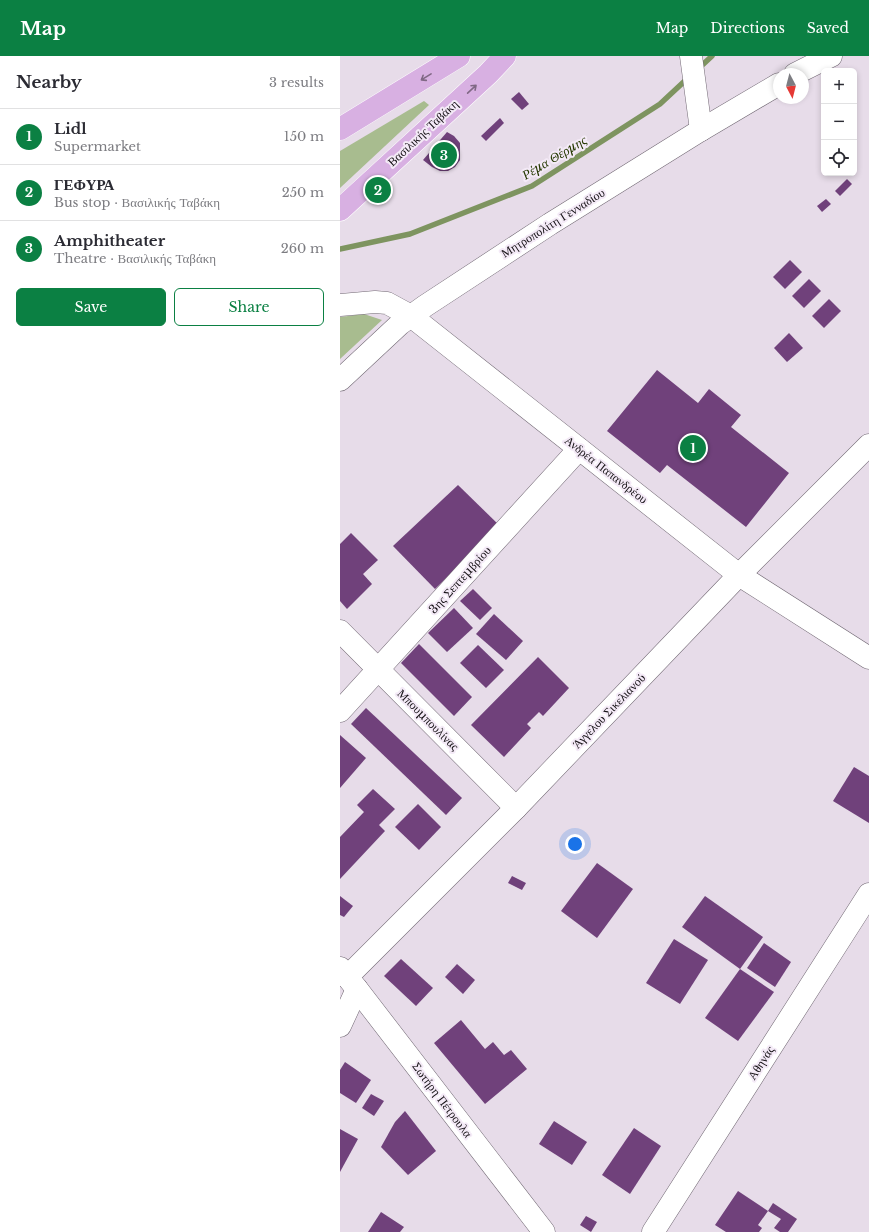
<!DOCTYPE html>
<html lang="en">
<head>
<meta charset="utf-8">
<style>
  :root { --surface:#fff; --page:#f7f7f7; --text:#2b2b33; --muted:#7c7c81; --line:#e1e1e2; --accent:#0b8043 }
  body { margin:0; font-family:"Libre Baskerville",serif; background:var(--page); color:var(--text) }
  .controls { position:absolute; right:12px; top:12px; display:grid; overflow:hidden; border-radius:6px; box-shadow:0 2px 6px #0003 }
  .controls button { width:36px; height:36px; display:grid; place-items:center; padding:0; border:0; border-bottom:1px solid var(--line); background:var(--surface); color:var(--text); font:20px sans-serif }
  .compass { position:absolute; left:433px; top:12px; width:36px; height:36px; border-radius:50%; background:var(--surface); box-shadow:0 2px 6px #0003; rotate:173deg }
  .you { position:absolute; left:235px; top:788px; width:14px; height:14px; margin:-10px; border:3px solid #fff; border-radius:50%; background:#1a73e8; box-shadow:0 0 0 6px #1a73e833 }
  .badge { display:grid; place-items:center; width:26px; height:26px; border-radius:50%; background:var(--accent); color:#fff; font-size:13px; font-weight:700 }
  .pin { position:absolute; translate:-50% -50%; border:2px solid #fff; box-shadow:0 1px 4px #0006 }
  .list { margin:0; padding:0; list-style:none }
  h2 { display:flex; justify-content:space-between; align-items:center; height:52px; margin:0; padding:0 16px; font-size:17px }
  h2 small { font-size:13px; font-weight:400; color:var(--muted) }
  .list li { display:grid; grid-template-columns:26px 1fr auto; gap:12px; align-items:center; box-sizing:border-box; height:56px; padding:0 16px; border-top:1px solid var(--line) }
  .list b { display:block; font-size:15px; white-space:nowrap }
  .list p { margin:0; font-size:13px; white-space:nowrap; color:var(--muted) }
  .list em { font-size:13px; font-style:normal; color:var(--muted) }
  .actions { display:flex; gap:8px; padding:12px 16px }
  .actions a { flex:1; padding:9px 0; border:1px solid var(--accent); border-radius:6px; text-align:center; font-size:14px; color:var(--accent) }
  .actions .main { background:var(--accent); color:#fff }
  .icon { flex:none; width:22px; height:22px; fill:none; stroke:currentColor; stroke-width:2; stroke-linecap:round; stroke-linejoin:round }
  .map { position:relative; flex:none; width:529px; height:1176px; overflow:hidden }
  header { display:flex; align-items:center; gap:24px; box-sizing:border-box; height:56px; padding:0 20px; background:var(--accent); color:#fff }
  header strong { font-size:19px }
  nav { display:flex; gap:22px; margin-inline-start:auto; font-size:14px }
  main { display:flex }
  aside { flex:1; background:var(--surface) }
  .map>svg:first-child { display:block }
  .green { fill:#a8bc8f }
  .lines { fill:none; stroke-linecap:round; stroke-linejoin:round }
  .stream { stroke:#7e9460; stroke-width:5.5 }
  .building { fill:#70417b }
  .minor-casing { stroke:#726974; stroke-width:23 }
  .major-casing { stroke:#fff; stroke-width:23 }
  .minor { stroke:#fff; stroke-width:22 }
  .major { stroke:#d8b0e2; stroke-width:22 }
  .oneway { stroke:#806885 }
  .labels { text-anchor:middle; stroke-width:4; stroke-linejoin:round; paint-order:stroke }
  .street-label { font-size:12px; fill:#141014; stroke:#f4eaf7 }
  .water-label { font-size:13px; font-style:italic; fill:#253800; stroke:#f4eaf7 }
</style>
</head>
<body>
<header>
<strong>Map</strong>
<nav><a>Map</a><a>Directions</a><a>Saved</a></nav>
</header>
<main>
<aside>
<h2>Nearby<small>3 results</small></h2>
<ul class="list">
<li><span class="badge">1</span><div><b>Lidl</b><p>Supermarket</p></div><em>150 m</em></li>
<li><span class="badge">2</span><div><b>ΓΕΦΥΡΑ</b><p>Bus stop · Βασιλικής Ταβάκη</p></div><em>250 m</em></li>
<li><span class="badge">3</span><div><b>Amphitheater</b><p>Theatre · Βασιλικής Ταβάκη</p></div><em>260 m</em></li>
</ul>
<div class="actions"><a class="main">Save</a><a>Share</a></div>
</aside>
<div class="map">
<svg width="529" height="1176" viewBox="0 0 529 1176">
  <rect width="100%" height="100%" fill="#e7dce9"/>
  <!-- green -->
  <g class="green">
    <polygon points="84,45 89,49 0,132 0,95"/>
    <polygon points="24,258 42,264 0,303 0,261"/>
  </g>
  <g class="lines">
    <!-- stream -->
    <g class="stream">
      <polyline points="358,13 372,0"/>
      <polyline points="0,193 70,178 192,130 320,48 349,21"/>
    </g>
  </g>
  <!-- building -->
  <g class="building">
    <polygon points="179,36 189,48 182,54 171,43"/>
    <polygon points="160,62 164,67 146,85 141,80"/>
    <polygon points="107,76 114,80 120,87 120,104 115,111 108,115 100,115 92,111 83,104"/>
    <polygon points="507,123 512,128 500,140 495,135"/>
    <polygon points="486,143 491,148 482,156 477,150"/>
    <polygon points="450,204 462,216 445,233 433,221"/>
    <polygon points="469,223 481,235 464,252 452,240"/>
    <polygon points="489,243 501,255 484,272 472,260"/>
    <polygon points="449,277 463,292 447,306 434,292"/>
    <polygon points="317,314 358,347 369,333 401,359 391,371 449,417 406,471 327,409 320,417 267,375"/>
    <polygon points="118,429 160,470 95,533 53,490"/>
    <polygon points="11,477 38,504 23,518 32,528 7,553 0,545 0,488"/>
    <polygon points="133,533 152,552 140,564 120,545"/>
    <polygon points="114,552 133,572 107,596 88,577"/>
    <polygon points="154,558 183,585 166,604 136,578"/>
    <polygon points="79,588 132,641 114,660 61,607"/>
    <polygon points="138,589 164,614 146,632 120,607"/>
    <polygon points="198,601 229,632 203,660 199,656 187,668 191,672 164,701 131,669"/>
    <polygon points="26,652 122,742 106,759 11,668"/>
    <polygon points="0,679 26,702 0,732"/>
    <polygon points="514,711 529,720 529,767 493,745"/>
    <polygon points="33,733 55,753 39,769 45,775 0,823 0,781 24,756 17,749"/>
    <polygon points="78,748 101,771 79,794 55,771"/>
    <polygon points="257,807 293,833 257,882 221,855"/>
    <polygon points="172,820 186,827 182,834 168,827"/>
    <polygon points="0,840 13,850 4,861 0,859"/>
    <polygon points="365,840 423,881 400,913 342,871"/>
    <polygon points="334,883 368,904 340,948 306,927"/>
    <polygon points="424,887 451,906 435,931 407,912"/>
    <polygon points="61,903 93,932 76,950 44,920"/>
    <polygon points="117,908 135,924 123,938 105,921"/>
    <polygon points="400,913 434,936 398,985 365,962"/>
    <polygon points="121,964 145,993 153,986 164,999 171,994 187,1013 145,1048 94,987"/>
    <polygon points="5,1006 31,1024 16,1047 0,1037 0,1014"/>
    <polygon points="31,1038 44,1045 34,1060 22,1052"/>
    <polygon points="65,1055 96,1095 68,1119 41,1091 55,1066"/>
    <polygon points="214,1065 247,1086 232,1109 199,1088"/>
    <polygon points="294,1072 321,1090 290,1138 262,1119"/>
    <polygon points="0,1073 18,1083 0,1116"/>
    <polygon points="398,1135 428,1155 418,1169 422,1172 419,1176 386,1176 375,1169"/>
    <polygon points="433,1147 457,1163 448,1176 440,1176 434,1172 441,1163 428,1155"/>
    <polygon points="41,1156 64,1171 60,1176 28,1176"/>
    <polygon points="246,1160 257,1166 251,1176 240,1169"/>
  </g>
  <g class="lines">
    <!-- minor casing -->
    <g class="minor-casing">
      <g id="minor">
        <polyline points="351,0 361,74"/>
        <polyline points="455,18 491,0"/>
        <polyline points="0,249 35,246 47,247 71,260 399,519 529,602"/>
        <polyline points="0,324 60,268 85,250 210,168 361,74 439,28"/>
        <polyline points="0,575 176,752"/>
        <polyline points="0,655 239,393"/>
        <polyline points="0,912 17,933 204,1176"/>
        <polyline points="7,921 176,752 399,519 529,389"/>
        <polyline points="0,970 17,933"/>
        <polyline points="313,1176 529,838"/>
      </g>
    </g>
    <!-- major casing -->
    <g class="major-casing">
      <g id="major">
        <polyline points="0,73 119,0"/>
        <polyline points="0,154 148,18 165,0"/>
      </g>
    </g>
    <!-- minor -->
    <use href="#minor" class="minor"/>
    <!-- major -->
    <use href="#major" class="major"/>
  </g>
  <!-- one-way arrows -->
  <defs><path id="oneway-shaft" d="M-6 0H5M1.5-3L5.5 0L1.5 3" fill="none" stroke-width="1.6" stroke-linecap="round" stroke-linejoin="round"/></defs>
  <g class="oneway">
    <use href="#oneway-shaft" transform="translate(86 21) rotate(148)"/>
    <use href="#oneway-shaft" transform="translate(132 33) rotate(-43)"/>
  </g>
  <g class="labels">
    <!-- street labels -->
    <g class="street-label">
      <text transform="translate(83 77) rotate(-43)" y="4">Βασιλικής Ταβάκη</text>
      <text transform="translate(213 167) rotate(-32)" y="4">Μητροπολίτη Γενναδίου</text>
      <text transform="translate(266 414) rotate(38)" y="4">Ανδρέα Παπανδρέου</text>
      <text transform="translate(120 524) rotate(-48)" y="4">3ης Σεπτεμβρίου</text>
      <text transform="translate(269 655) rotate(-46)" y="4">Άγγελου Σικελιανού</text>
      <text transform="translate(88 664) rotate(45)" y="4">Μπουμπουλίνας</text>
      <text transform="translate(421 1007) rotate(-57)" y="4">Αθηνάς</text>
      <text transform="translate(102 1044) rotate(53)" y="4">Σωτήρη Πέτρουλα</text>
    </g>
    <!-- water labels -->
    <g class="water-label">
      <text transform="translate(214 101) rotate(-31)" y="5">Ρέμα Θέρμης</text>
    </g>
  </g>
</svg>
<div class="controls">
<button>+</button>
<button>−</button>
<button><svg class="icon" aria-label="locate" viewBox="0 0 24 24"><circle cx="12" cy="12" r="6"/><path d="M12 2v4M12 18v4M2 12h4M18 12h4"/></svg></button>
</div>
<svg class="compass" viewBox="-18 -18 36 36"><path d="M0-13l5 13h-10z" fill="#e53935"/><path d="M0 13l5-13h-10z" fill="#7c7c81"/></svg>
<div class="you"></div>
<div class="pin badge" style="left:353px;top:392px">1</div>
<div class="pin badge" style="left:38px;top:134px">2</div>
<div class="pin badge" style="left:104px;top:99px">3</div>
</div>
</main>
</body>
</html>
